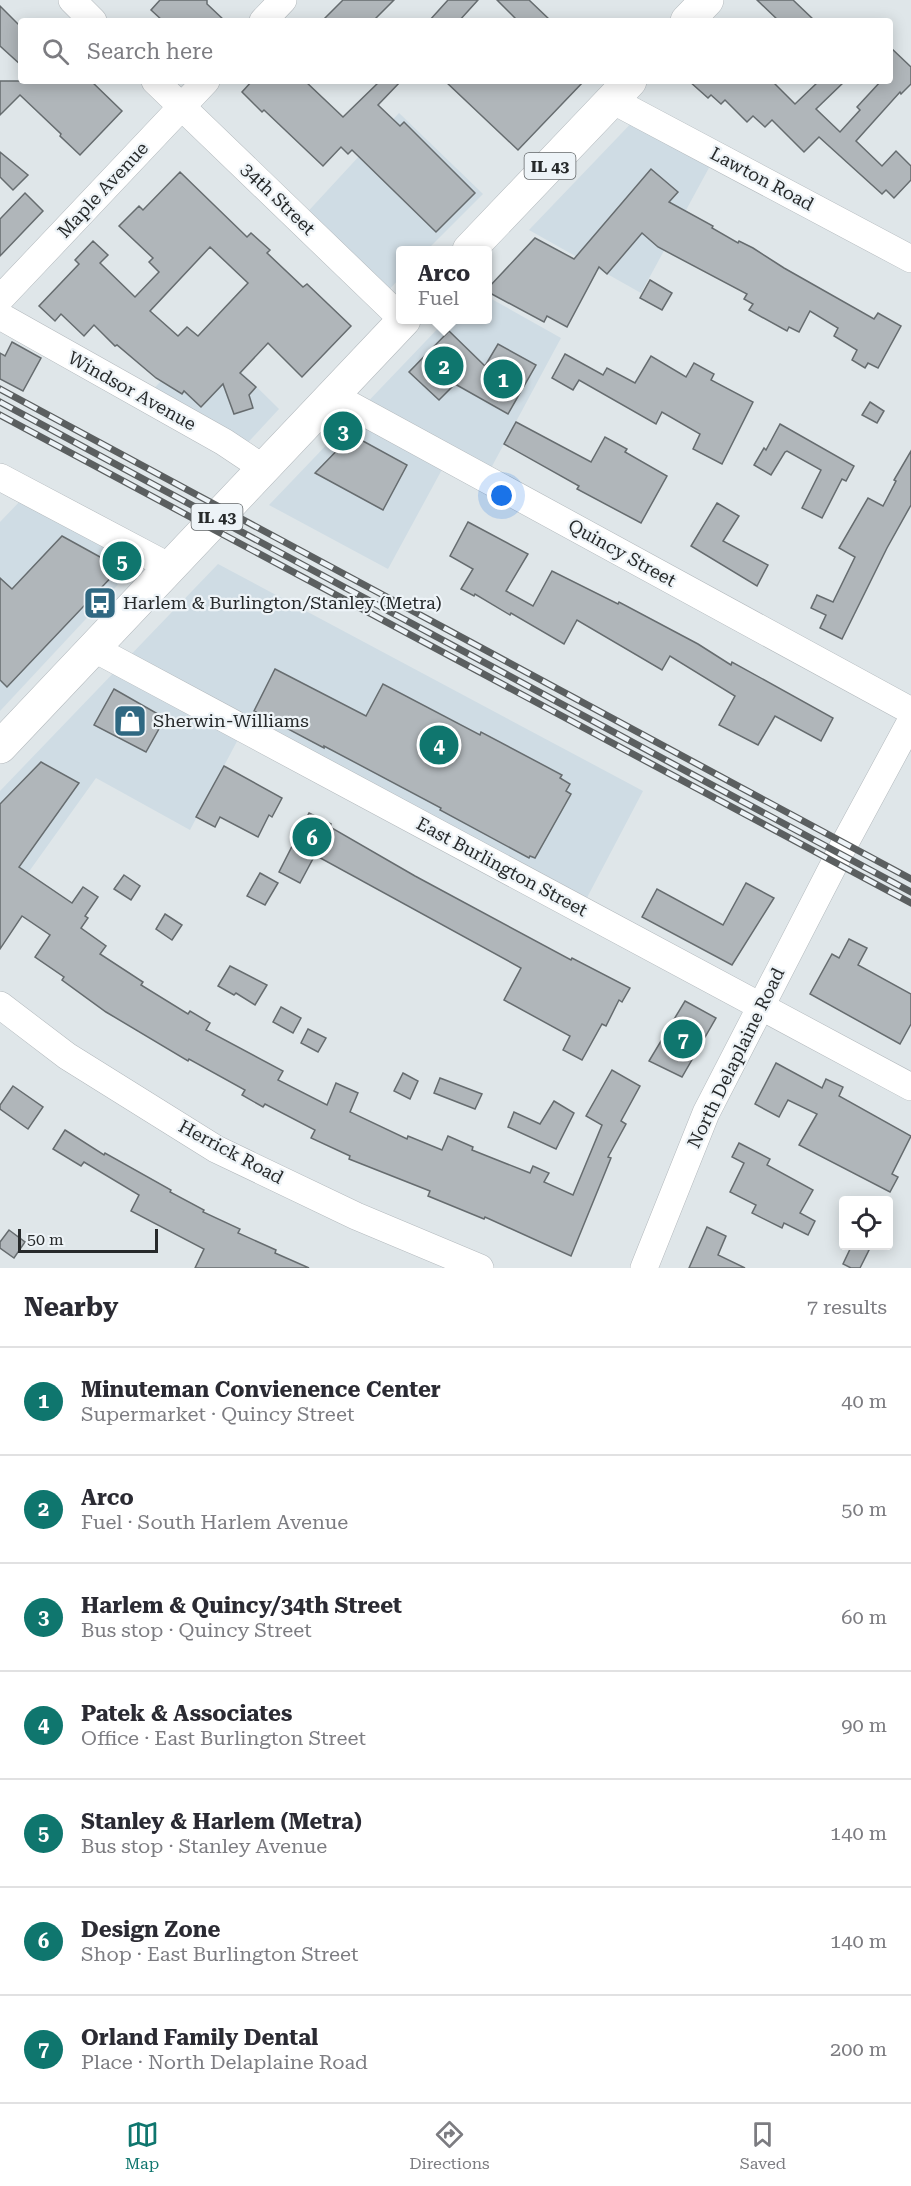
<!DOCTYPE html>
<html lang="en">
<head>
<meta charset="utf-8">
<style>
  :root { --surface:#fff; --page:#f2f2f3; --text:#2b2b33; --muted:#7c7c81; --line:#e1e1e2; --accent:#0f766e }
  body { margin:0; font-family:"Roboto Serif",serif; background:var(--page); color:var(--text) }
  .controls { position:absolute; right:18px; bottom:18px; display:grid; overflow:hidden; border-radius:6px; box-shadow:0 3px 15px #0003 }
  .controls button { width:54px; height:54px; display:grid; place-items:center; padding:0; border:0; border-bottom:2px solid var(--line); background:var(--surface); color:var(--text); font:30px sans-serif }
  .scale { position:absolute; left:18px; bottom:15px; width:140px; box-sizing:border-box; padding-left:6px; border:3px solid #272a2b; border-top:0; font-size:16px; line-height:21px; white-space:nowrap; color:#272a2b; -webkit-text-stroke:4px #edf3f7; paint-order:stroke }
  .you { position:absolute; left:502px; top:496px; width:21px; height:21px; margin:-15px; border:4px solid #fff; border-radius:50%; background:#1a73e8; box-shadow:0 0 0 9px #1a73e833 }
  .badge { display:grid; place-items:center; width:39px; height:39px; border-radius:50%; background:var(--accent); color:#fff; font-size:20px; font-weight:700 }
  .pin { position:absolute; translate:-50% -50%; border:3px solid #fff; box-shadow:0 2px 6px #0006 }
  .popup { position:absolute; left:396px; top:246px; width:96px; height:78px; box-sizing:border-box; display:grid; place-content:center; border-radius:6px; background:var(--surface); filter:drop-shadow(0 2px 4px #0005); font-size:20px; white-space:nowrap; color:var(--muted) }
  .popup b { font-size:22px; color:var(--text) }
  .popup::after { content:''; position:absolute; left:50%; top:100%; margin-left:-12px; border:12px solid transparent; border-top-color:var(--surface) }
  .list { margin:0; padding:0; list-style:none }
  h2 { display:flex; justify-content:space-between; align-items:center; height:78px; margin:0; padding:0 24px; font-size:26px }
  h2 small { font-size:20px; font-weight:400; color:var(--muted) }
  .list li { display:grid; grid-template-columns:39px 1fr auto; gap:18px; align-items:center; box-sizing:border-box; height:108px; padding:0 24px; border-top:2px solid var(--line) }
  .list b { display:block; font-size:22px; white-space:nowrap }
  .list p { margin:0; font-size:20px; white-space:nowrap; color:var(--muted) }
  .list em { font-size:20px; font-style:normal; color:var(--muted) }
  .icon { flex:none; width:33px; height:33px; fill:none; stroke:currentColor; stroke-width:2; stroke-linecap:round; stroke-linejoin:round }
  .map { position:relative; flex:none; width:911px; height:1268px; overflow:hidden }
  .search { position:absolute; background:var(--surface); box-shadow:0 3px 15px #0003; left:18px; right:18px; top:18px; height:66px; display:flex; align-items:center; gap:15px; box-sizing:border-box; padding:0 21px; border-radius:6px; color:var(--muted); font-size:22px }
  .sheet { height:834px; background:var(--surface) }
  nav { display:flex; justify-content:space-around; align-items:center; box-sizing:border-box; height:84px; border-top:2px solid var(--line); background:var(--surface); font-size:16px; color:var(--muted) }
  nav a { display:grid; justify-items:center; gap:3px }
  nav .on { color:var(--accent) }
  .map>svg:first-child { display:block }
  .built { fill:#cfdce4 }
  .building { fill:#b0b6ba; stroke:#666c6f; stroke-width:1.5; fill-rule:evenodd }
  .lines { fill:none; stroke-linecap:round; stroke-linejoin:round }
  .minor-casing { stroke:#b3b9bd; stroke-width:28 }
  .major-casing { stroke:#b3b9bd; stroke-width:34 }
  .minor { stroke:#fff; stroke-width:27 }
  .major { stroke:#fff; stroke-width:33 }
  .rail-casing { stroke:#5b5f60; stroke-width:7 }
  .rail { stroke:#edf3f7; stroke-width:4.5; stroke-dasharray:14; stroke-linecap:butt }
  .labels { text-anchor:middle; stroke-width:4.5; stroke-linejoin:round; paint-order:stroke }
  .shield { fill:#edf3f7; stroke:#626668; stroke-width:1.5 }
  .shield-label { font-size:16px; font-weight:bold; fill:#272a2b }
  .street-label { font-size:18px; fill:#272a2b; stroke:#edf3f7 }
  .poi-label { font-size:18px; fill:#272a2b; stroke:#edf3f7; text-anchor:start }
</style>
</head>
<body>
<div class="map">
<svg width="911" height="1268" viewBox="0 0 911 1268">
  <rect width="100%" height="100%" fill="#dfe6e9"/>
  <!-- built -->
  <g class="built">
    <polygon points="399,113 483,194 427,250 400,250 400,278 384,295 302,218"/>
    <polygon points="641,113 717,153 641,293 529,230"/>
    <polygon points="488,297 561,338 483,483 445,464 388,569 269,505 446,320 488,320"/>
    <polygon points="204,335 279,409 242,449 147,396"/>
    <polygon points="26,495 138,563 0,711 0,522"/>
    <polygon points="218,564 643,791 580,911 243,730 190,830 96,778 0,912 0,791"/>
  </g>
  <!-- building -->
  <g class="building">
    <polygon points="160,0 207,0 207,4 225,21 163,21 151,10"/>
    <polygon points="343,0 394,0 373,21 322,21"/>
    <polygon points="448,0 478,0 459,21 429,21"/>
    <polygon points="497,0 529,0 551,21 518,21"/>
    <polygon points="757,0 793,0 815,21 779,21"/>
    <polygon points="0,6 21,27 21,65 0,46"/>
    <polygon points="890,47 911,67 911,84 901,94 900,92 856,141 882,166 896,151 911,166 911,180 894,198 886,190 882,194 819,137 804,152 772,120 765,127 753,116 747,122 725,100 721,104 711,95 708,98 689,81 772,81 795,104 819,81 845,81 816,109 840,132 860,110 857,107 881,81 890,81"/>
    <polygon points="0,81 91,81 122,111 80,155 60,136 61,134 20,95 0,115"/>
    <polygon points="252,81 305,81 343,117 380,81 401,81 378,105 400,126 404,122 475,193 436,232 352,150 348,154 341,147 323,166 264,110 262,112 242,92"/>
    <polygon points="445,81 584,81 518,150"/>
    <polygon points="0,152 28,175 13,190 0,177"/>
    <polygon points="651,169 678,192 669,202 713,226 712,228 738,243 739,241 753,248 784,268 874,319 878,313 901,326 878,368 868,363 865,368 852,360 857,350 834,336 838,328 810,311 799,332 789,327 787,331 749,310 753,304 744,299 747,294 658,247 642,233 607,274 599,267 567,327 547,316 544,322 488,292 488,288 535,238 574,259"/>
    <path d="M180,172L247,237L251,233L270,250L267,253L303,287L307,284L351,326L302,377L268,343L240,373L256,387L249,395L253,408L234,414L223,384L201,407L184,391L182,394L156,378L117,345L115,346L94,325L84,336L61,314L55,321L39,306L79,264L75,260L93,241L108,255L100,263L135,297L159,272L149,262L153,258L119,226L139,206L143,210ZM210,247L248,283L198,336L187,327L178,336L150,311Z"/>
    <polygon points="25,193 43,211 0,256 0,219"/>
    <polygon points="650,280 672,293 662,310 640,298"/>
    <polygon points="449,331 485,366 498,344 536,365 508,414 455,384 439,400 409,372"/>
    <polygon points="12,342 41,358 23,391 0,379 0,353 5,356"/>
    <polygon points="565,354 603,375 607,368 635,383 651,356 686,377 694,363 714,374 711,380 753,402 722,464 693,449 700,434 662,412 656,424 579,380 573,390 552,378"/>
    <polygon points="870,402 884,411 877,423 862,415"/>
    <polygon points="516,422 591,462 605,437 627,449 625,452 667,476 641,523 577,489 579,486 504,444"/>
    <polygon points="780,424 854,466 846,481 842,479 822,518 802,508 821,470 787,451 785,452 771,475 754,465 764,448 766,450"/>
    <polygon points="352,435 407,465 383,510 315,473"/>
    <polygon points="911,451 911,505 887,548 842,639 820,628 826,615 811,608 817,595 833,602 855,557 839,548 868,498 883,506 896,481 894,480"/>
    <polygon points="717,503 739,516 723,541 768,565 757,586 691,546"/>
    <polygon points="468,522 528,554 506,591 533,606 552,571 618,604 619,602 698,644 731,665 732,662 833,718 821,741 775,716 758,745 719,725 735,696 670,656 662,670 577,620 564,644 511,613 510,615 475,594 474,596 461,589 473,569 450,556"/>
    <polygon points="62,536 120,568 7,687 0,680 0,578 12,589"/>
    <polygon points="275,669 366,716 383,684 480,735 481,732 562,775 560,778 570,784 566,791 571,794 535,858 530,856 529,858 440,810 441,808 324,746 324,748 254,711"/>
    <polygon points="114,689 165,718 146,752 94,725"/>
    <polygon points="41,762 79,783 19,867 72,903 83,887 98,897 85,916 88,918 81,928 106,946 100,954 143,982 141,985 188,1014 190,1011 210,1023 206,1030 283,1071 278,1080 327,1105 336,1083 358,1093 350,1112 407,1139 408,1136 442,1150 448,1136 473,1147 472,1150 530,1173 533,1166 549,1173 544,1182 573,1195 602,1125 586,1116 612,1070 640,1086 621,1121 626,1124 608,1157 611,1158 571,1256 485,1217 484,1219 428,1196 430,1191 349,1159 350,1156 311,1138 315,1130 265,1104 263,1107 242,1095 245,1090 189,1059 188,1061 106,1012 62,980 64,977 35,957 50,935 22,916 0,949 0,804"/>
    <polygon points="224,766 282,798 272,817 269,815 258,837 220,817 215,827 196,817"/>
    <polygon points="309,813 331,824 330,827 415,876 571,960 572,958 630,988 622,1002 619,1000 606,1026 602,1024 582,1060 563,1050 570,1036 504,1000 521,968 315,855 300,883 279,872"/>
    <polygon points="260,873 278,883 265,905 247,896"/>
    <polygon points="124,875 140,886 131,900 114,889"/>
    <polygon points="746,883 774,898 732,965 642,917 657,889 723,925"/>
    <polygon points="165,914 182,925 172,940 156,929"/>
    <polygon points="849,939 867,948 858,965 911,994 911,1024 900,1044 810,994 832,954 839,958"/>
    <polygon points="230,966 267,985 255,1005 236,993 234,995 218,986"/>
    <polygon points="685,1001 716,1018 682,1077 649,1061"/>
    <polygon points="281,1007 301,1018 293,1033 273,1022"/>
    <polygon points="308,1029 326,1038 318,1052 301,1043"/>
    <polygon points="776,1063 822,1088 826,1079 843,1087 839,1096 911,1136 892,1174 898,1177 890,1192 799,1145 817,1114 788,1100 779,1117 755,1104"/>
    <polygon points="403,1073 418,1081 410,1099 394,1091"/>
    <polygon points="440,1078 482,1094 475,1109 434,1093"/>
    <polygon points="13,1086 43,1107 28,1129 0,1109 0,1105"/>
    <polygon points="554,1101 574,1113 556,1149 508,1127 514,1112 540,1124"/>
    <polygon points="65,1130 104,1155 105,1153 171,1190 170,1192 204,1210 203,1212 240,1229 238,1233 276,1250 275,1253 309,1268 195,1268 204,1249 131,1211 139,1195 84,1162 81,1166 53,1149"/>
    <polygon points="739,1143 770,1159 767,1165 813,1190 800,1213 815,1221 808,1235 784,1223 782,1228 752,1213 756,1205 730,1192 744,1163 732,1157"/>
    <polygon points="707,1227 726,1236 718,1255 745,1268 689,1268"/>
    <polygon points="9,1230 25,1242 14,1258 0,1248 0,1242"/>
    <polygon points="852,1245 860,1245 869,1250 860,1268 851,1268 843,1264"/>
  </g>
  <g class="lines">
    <!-- minor casing -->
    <g class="minor-casing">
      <g id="minor">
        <polyline points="72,0 93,21"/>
        <polyline points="263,21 283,0"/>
        <polyline points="155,81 400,317"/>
        <polyline points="612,100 911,259"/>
        <polyline points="0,299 206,81"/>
        <polyline points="0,316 224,442 263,468"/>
        <polyline points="332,395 911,711"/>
        <polyline points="0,477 170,567"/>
        <polyline points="93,648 911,1087"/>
        <polyline points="0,1005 67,1056 216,1149 356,1216 480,1268"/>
        <polyline points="644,1268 706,1113 845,843 911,721"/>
      </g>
    </g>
    <!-- major casing -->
    <g class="major-casing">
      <g id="major">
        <polyline points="687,21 707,0"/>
        <polyline points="469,250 630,81"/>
        <polyline points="0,747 404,320"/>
      </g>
    </g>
    <!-- minor -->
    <use href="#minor" class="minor"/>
    <!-- major -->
    <use href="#major" class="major"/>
    <!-- rail casing -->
    <g class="rail-casing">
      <g id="rail">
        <polyline points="0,389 911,879"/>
        <polyline points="0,402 911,892"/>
        <polyline points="0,415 911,903"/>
      </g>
    </g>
    <!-- rail -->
    <use href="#rail" class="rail"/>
  </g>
  <!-- icons -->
  <defs>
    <g id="bus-square" transform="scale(1.725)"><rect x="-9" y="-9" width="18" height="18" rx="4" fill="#2f6882" stroke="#edf3f7"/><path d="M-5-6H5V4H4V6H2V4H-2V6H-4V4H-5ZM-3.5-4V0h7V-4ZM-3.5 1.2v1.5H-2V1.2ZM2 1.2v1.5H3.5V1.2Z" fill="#fff"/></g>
    <g id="shop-square" transform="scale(1.725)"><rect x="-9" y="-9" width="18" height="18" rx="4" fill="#2f6882" stroke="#edf3f7"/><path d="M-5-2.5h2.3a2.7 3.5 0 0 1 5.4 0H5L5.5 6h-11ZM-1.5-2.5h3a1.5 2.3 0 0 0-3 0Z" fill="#fff"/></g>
  </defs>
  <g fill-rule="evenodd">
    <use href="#bus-square" x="100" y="603"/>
    <use href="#shop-square" x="130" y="721"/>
  </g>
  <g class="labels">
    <!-- shield labels -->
    <g class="shield">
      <rect x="524.5" y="153" width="51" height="26" rx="4.5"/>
      <rect x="191.5" y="504" width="51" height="26" rx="4.5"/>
    </g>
    <g class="shield-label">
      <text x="550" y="172">IL 43</text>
      <text x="217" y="523">IL 43</text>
    </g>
    <!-- street labels -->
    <g class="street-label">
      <text transform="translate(762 179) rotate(28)" y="6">Lawton Road</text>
      <text transform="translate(103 190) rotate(-47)" y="6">Maple Avenue</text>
      <text transform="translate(278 199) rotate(44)" y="6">34th Street</text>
      <text transform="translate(132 391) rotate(29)" y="6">Windsor Avenue</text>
      <text transform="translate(622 553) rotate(29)" y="6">Quincy Street</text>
      <text transform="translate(502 867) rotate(28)" y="6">East Burlington Street</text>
      <text transform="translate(736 1058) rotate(-64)" y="6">North Delaplaine Road</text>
      <text transform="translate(231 1152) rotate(28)" y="6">Herrick Road</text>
    </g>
    <!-- poi labels -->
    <g class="poi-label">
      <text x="123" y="609">Harlem &amp; Burlington/Stanley (Metra)</text>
      <text x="153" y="727">Sherwin-Williams</text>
    </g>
  </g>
</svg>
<div class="controls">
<button><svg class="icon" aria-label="locate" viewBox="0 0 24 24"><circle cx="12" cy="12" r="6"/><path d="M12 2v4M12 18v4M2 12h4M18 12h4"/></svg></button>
</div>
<div class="scale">50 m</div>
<div class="you"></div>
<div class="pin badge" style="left:503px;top:379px">1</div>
<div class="pin badge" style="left:444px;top:366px">2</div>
<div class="popup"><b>Arco</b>Fuel</div>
<div class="pin badge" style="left:343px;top:431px">3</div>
<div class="pin badge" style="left:439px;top:745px">4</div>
<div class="pin badge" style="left:122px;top:561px">5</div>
<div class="pin badge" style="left:312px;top:837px">6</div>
<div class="pin badge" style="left:683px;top:1039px">7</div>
<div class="search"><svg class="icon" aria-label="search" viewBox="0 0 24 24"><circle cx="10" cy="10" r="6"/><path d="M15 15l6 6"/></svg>Search here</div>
</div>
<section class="sheet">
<h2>Nearby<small>7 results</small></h2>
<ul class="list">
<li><span class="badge">1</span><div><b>Minuteman Convienence Center</b><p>Supermarket · Quincy Street</p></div><em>40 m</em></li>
<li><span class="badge">2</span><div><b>Arco</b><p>Fuel · South Harlem Avenue</p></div><em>50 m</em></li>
<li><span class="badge">3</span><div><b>Harlem &amp; Quincy/34th Street</b><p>Bus stop · Quincy Street</p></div><em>60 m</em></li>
<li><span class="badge">4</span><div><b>Patek &amp; Associates</b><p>Office · East Burlington Street</p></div><em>90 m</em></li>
<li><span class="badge">5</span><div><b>Stanley &amp; Harlem (Metra)</b><p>Bus stop · Stanley Avenue</p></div><em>140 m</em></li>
<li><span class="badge">6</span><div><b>Design Zone</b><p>Shop · East Burlington Street</p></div><em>140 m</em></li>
<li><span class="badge">7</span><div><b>Orland Family Dental</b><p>Place · North Delaplaine Road</p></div><em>200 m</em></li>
</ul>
</section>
<nav>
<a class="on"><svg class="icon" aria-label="map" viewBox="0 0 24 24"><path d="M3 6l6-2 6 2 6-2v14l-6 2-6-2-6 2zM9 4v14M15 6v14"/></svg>Map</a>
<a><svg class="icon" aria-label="directions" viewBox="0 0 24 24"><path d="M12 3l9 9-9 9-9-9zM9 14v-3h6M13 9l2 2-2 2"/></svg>Directions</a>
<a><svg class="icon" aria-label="saved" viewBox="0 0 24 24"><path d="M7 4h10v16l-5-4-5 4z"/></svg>Saved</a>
</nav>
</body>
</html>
